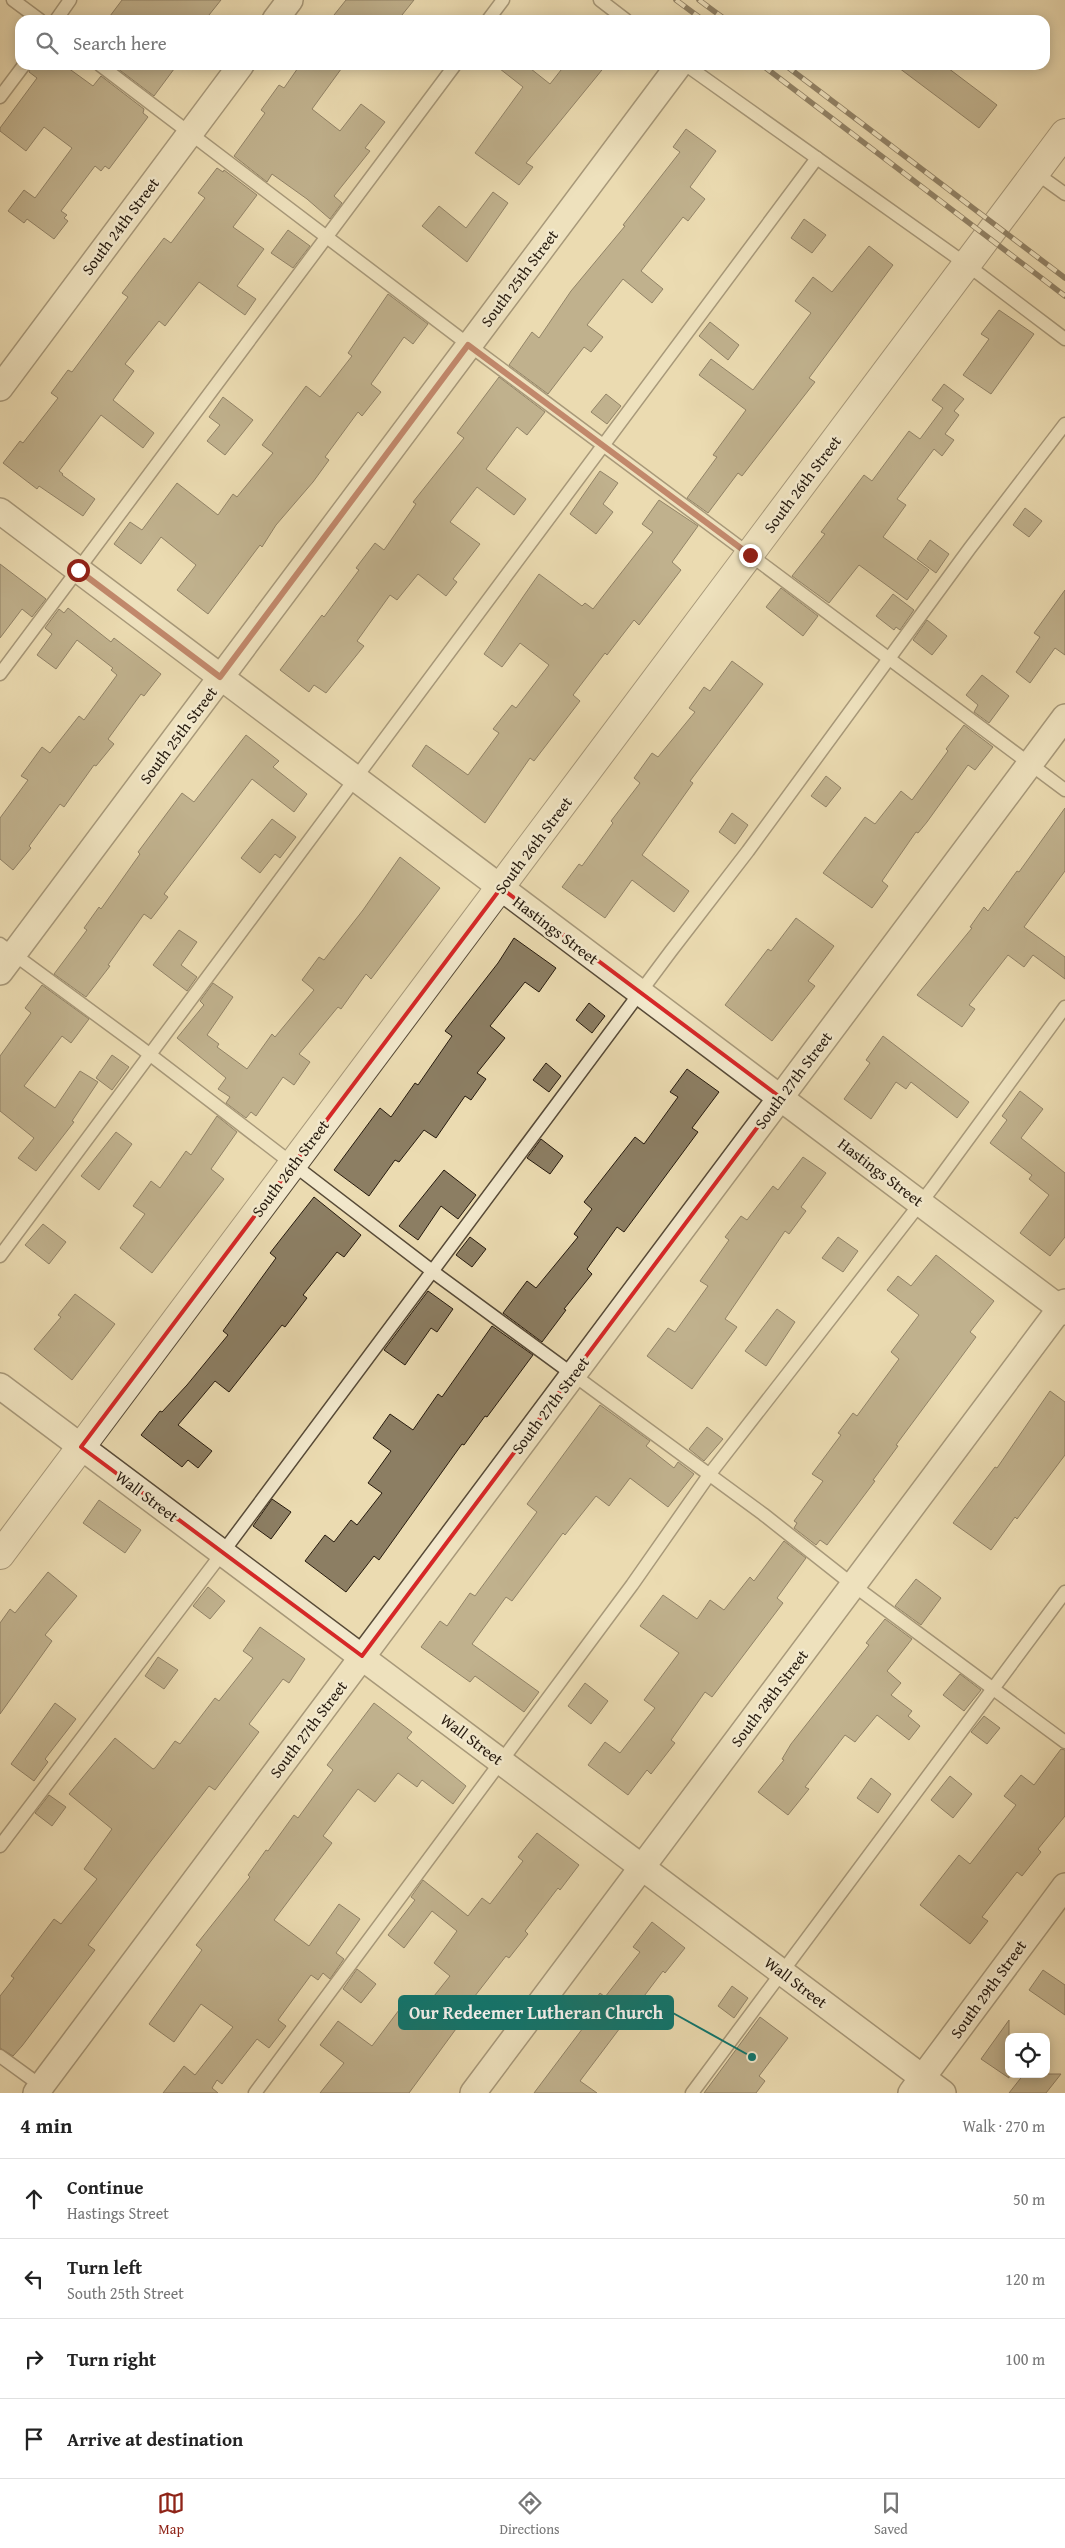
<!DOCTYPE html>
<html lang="en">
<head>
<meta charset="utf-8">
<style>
  :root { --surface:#fff; --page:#f6f6f6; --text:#222; --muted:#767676; --line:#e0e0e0; --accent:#8f2418 }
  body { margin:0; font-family:"Gentium Book Plus",serif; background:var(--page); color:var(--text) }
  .controls { position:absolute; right:15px; bottom:15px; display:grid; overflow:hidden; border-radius:10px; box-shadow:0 2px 12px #0003 }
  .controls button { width:45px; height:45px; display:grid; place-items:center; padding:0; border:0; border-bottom:1px solid var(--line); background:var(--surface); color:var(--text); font:25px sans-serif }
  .stop { position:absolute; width:15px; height:15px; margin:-11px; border:4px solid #8f2418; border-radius:50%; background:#fff }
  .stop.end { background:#8f2418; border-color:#fff; box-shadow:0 1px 5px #0008 }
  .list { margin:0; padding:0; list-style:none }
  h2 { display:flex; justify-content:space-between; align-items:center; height:65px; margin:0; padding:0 20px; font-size:21px }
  h2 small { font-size:16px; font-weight:400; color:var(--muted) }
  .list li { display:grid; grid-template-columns:32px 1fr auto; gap:15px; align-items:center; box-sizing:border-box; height:80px; padding:0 20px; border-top:1px solid var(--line) }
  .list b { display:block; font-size:19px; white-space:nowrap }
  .list p { margin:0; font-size:16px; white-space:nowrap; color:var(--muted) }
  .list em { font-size:16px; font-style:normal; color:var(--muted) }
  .icon { flex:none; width:28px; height:28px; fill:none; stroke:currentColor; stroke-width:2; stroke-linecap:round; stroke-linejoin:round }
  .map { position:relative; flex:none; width:1065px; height:2093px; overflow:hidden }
  .search { position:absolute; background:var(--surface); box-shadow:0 2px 12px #0003; left:15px; right:15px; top:15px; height:55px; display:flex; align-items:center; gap:12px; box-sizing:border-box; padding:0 18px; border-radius:15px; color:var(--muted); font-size:19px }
  .sheet { height:385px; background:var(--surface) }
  nav { display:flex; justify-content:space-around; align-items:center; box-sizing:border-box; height:70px; border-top:1px solid var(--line); background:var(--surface); font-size:14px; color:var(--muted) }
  nav a { display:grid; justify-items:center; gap:2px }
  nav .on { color:var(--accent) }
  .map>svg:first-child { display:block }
  .building { fill:#8c7e63; stroke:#261a0e }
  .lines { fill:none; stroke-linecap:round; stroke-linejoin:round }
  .service-casing { stroke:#574a37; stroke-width:15 }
  .minor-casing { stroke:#574a37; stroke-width:28 }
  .tertiary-casing { stroke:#574a37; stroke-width:30 }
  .service { stroke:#f2e8cc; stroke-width:12 }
  .minor { stroke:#f2e8cc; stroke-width:25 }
  .tertiary { stroke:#f2e8cc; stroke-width:28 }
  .rail-casing { stroke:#261a0e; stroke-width:5.5 }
  .rail { stroke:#f2e8cc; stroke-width:4; stroke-dasharray:11; stroke-linecap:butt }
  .route { stroke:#8f2418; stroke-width:6 }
  .marked { fill:none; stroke:#d62828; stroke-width:4; stroke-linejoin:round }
  .labels { text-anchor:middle; stroke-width:5; stroke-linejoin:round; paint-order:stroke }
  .street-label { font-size:16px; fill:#261a0e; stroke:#f2e8cc }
  .leader { fill:none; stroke:#0f766e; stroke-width:2 }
  .callout-dot { fill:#0f766e; stroke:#f2e8cc; stroke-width:2 }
  .callout { fill:#0f766e; stroke:#0f766e; stroke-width:2 }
  .callout-label { font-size:18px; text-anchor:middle; font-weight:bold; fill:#fff }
</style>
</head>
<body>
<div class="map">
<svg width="1065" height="2093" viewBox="0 0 1065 2093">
  <rect width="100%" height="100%" fill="#ebdbb1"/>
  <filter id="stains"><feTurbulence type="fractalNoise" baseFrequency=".004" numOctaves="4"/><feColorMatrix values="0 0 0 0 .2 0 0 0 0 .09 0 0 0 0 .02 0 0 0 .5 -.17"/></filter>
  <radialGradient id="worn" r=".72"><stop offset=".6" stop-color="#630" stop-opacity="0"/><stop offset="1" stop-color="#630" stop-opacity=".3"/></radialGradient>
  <!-- building -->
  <g class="building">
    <polygon points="122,0 221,0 205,20 107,20"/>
    <polygon points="346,0 414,0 398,20 330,20"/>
    <polygon points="32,65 64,65 93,86 101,76 144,109 143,113 148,117 109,169 105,166 101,171 95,166 61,211 67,215 64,218 68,221 54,239 27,219 24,223 8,211 24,190 35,198 72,148 44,127 26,151 0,131 0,128 37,78 29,72"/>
    <polygon points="113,65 177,65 154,96"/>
    <polygon points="300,65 344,65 312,109 340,131 361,104 385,122 365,148 370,151 334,196 342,203 330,219 307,199 272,174 267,182 234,156 265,113 261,110 279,85 284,88"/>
    <polygon points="495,65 526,65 550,84 565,65 606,65 526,163 533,167 519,185 475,153 523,87"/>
    <polygon points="895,65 944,65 997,105 979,128"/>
    <polygon points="686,129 716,151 690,187 705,199 688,221 683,217 641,271 663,289 652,303 623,279 587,325 603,337 591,352 584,347 548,394 509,365 532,332 539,338 571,291 625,226 623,225 680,152 673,147"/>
    <polygon points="217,168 223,172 224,170 257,195 233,227 264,249 237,286 256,299 245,315 199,282 165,326 159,321 125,364 134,371 113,400 154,433 143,448 101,415 59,471 63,474 62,475 95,499 83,516 39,486 37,489 3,463 20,441 23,443 58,398 51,393 68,370 72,372 128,297 122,293 164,238 171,243 205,198 198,193"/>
    <polygon points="493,192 508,203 467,262 422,226 439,206 466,228"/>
    <polygon points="804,219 826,235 812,253 791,238"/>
    <polygon points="288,230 310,246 293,268 271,253"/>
    <polygon points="869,246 893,265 809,378 815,382 797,405 742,476 738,473 708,513 687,498 717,457 713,455 746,410 699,375 711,359 753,390 811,313 795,301 813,277 832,292"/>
    <polygon points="388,294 428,324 413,344 404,337 371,384 381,392 362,416 358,412 325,457 329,460 313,482 276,525 262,547 260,545 208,614 177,590 196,565 161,537 141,564 114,544 130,522 142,530 177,483 218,515 233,494 237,497 273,453 262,445 306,386 320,397 352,356 348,353"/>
    <polygon points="999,310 1034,334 991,394 963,375 989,339 981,334"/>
    <polygon points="710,322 739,345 728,360 699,336"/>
    <polygon points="499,377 545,412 527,435 517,427 486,469 526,499 514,515 477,487 450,522 480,544 453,579 457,582 446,596 418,574 397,600 390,595 357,641 364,646 326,693 314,685 309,692 280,670 322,615 324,617 359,570 356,568 375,543 384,550 416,504 413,502 464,438 457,433"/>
    <polygon points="944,384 964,399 954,411 959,415 945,434 954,440 942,456 934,449 897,499 906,505 883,537 929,570 907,600 859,565 829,603 792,576 825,534 821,532 864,475 872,481 909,431 920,439 943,408 932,400"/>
    <polygon points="606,394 621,406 607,424 591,412"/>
    <polygon points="223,397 253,420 225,455 207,441 220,425 209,417"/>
    <polygon points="600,471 618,483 603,504 613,512 596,534 570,514"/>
    <polygon points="659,500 698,526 672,562 681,570 639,625 634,620 607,655 605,653 573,695 580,701 534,761 530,758 485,823 412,766 426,745 468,775 499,733 493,729 512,705 516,708 549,665 520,643 502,667 484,654 525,594 539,574 582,606 585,603 593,609 653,532 642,524"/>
    <polygon points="1025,508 1042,521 1029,537 1013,525"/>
    <polygon points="930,540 949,554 936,573 917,559"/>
    <polygon points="0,564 46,599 32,617 22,609 0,638"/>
    <polygon points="781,588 818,616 803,636 766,607"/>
    <polygon points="1065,590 1065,655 1055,648 1030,683 1016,672 1040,637 1034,633"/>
    <polygon points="893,594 914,610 900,630 896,627 894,630 876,616"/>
    <polygon points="68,608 111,642 114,638 161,674 144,696 141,694 108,739 114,744 96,766 94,765 64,807 60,804 29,846 31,848 13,870 0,859 0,818 28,780 21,776 42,747 50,753 79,716 84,720 117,675 111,670 113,668 77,640 56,669 37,655 52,634 45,628 59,609 64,613"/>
    <polygon points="927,620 947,636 932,655 913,640"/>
    <polygon points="732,661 763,684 690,781 693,783 642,855 689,891 674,912 632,880 605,918 562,887 579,864 582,866 613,823 611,821 640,783 634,778 652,753 658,757 695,712 689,708 704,687 710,691"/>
    <polygon points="982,675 1009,696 989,723 974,712 978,705 966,695"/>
    <polygon points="964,725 993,747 975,770 968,765 927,822 918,833 916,832 882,881 888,886 872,908 823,873 865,817 875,824 901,791 912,800 948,751 946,749"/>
    <polygon points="246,735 279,761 273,767 307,794 294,812 252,779 164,894 168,897 151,919 144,914 108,965 110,966 86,997 54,974 87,930 84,928 99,907 101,909 140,854 138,852 182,793 194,802"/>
    <polygon points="826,776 841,788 826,807 811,796"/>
    <polygon points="1065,808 1065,871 1024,927 1065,957 1065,979 1033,955 1024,967 1008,955 969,1005 975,1009 962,1027 917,995 972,928 970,927 984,907 988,911 1017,871 1019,872"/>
    <polygon points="732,813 748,825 735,844 719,832"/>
    <polygon points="272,819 296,837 280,858 275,854 260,873 241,858"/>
    <polygon points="400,857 440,888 371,979 366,974 341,1009 338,1007 299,1054 310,1062 294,1085 283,1077 256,1116 251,1112 246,1118 226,1103 230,1097 218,1089 226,1078 177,1038 204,1005 200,1001 213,983 233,997 207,1035 219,1044 217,1047 247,1069 272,1034 275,1037 314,990 302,980 319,957 324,960 363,910"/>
    <polygon points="796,918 834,946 808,981 815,986 772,1041 725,1005 768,949 771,951"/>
    <polygon points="179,930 197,942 181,965 197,977 187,991 153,965"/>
    <polygon points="514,938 556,968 539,992 525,982 490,1026 505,1038 477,1073 486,1079 471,1100 465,1096 436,1138 424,1130 399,1162 395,1160 369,1196 334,1170 380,1108 391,1117 415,1083 418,1085 452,1036 445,1031 498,963"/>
    <polygon points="42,985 89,1019 71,1043 62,1036 24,1086 55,1108 80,1071 98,1082 72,1121 74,1122 36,1171 18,1158 34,1138 0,1111 0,1056 31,1013 25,1008"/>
    <polygon points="589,1003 605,1016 592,1033 576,1020"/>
    <polygon points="883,1036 969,1102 957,1118 911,1082 906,1089 896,1082 871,1119 844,1099 870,1063 866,1060"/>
    <polygon points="112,1055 129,1067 112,1090 96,1078"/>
    <polygon points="546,1063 561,1076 549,1092 533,1080"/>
    <polygon points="687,1069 719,1092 692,1128 698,1132 624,1232 617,1227 587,1269 592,1274 564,1309 566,1310 542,1342 503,1313 527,1281 536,1288 578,1237 574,1234 592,1209 584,1202 635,1137 644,1144 678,1097 670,1092"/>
    <polygon points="1020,1091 1043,1109 1021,1138 1065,1173 1065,1237 1050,1256 1020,1233 1049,1195 1029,1179 1032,1175 990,1143 1007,1120 1002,1116"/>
    <polygon points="217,1116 237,1132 211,1169 224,1179 152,1273 120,1248 145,1214 133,1206 151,1181 160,1188 186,1151 191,1155"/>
    <polygon points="116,1132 132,1144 99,1190 81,1176"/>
    <polygon points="541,1139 563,1156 550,1174 527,1158"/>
    <polygon points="803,1157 826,1173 801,1207 806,1211 789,1234 785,1231 725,1319 737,1327 692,1389 647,1356 668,1328 675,1332 708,1286 700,1281 729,1240 725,1237 741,1216 747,1220 773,1186 778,1190"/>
    <polygon points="444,1170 476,1195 458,1219 441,1206 418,1240 399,1226"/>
    <polygon points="314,1197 361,1235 344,1257 337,1252 303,1295 307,1298 285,1327 282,1325 229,1392 215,1381 178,1425 212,1451 198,1468 188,1460 182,1467 141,1435 160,1411 162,1412 187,1385 228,1335 223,1331 276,1258 270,1253"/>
    <polygon points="43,1224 66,1242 49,1264 25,1245"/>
    <polygon points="470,1237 486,1249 472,1267 456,1255"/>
    <polygon points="838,1237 858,1251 843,1272 822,1258"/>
    <polygon points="936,1255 994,1301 970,1332 976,1337 896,1445 898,1446 873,1480 875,1481 827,1545 820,1540 816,1545 794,1528 797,1523 794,1521 823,1481 812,1474 841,1435 838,1433 853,1413 857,1416 899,1359 891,1352 919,1315 887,1290 898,1276 911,1286"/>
    <polygon points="428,1291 453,1309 437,1332 431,1328 405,1365 384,1350"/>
    <polygon points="75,1294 115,1324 72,1380 34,1349 61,1317 58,1315"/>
    <polygon points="777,1309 795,1322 766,1366 745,1351"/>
    <polygon points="492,1326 533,1355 487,1417 485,1416 464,1445 462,1444 379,1560 374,1556 346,1592 305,1561 325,1535 334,1542 351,1520 357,1525 382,1493 368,1483 391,1451 373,1438 390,1414 413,1430 438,1394 442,1397"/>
    <polygon points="1050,1391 1065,1402 1065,1455 1017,1519 1015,1517 991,1550 953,1523 995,1467 997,1468"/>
    <polygon points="600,1405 650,1441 646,1446 674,1468 678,1462 694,1474 668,1507 630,1478 609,1506 596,1496 565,1535 563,1533 512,1601 506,1597 472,1644 539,1692 524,1712 475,1676 470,1682 421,1647 440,1621 447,1626 470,1593 475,1596 537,1512 527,1504"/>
    <polygon points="707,1427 723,1439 704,1461 689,1449"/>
    <polygon points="272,1499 291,1512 271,1539 253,1526"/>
    <polygon points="99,1500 141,1530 125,1553 83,1523"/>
    <polygon points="784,1541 806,1558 777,1598 783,1603 712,1697 705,1692 671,1740 675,1743 651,1774 647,1770 628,1795 588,1765 605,1742 620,1753 655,1708 644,1700 679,1653 640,1626 663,1595 697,1619 710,1600 724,1610 750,1577 754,1581"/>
    <polygon points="48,1572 77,1596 45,1635 52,1641 0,1714 0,1623 10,1609 15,1613"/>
    <polygon points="916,1579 941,1598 921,1625 895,1606"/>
    <polygon points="208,1587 225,1601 210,1619 193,1606"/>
    <polygon points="885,1619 912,1639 887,1671 901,1683 891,1695 912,1711 908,1716 920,1726 909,1740 877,1715 855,1742 845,1735 805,1787 809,1789 788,1815 758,1792 784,1760 782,1759 791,1744 869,1645 866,1643"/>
    <polygon points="260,1627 305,1659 289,1683 283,1679 249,1724 259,1732 215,1790 209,1786 151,1861 88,1945 95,1950 22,2046 13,2056 0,2048 0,1996 14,1978 11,1976 54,1919 61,1924 97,1879 84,1869 112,1829 69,1794 115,1738 153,1769 155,1768 175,1741 180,1744 215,1698 219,1701 253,1658 243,1651"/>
    <polygon points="158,1657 178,1670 164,1689 145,1676"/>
    <polygon points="960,1674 981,1690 964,1711 943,1695"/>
    <polygon points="585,1683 608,1701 591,1724 568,1706"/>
    <polygon points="55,1703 76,1719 45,1759 48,1762 34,1781 11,1764"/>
    <polygon points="374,1703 412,1732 407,1738 466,1786 453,1804 422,1780 417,1787 398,1773 375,1802 358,1789 323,1836 332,1843 274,1920 309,1946 339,1904 360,1919 336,1953 344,1959 330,1979 323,1973 318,1980 311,1975 278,2020 286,2026 269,2048 257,2039 222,2084 217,2080 212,2088 218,2093 163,2093 184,2066 195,2075 233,2027 201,2004 174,2042 149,2024 202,1950 196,1945 250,1877 248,1875 266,1850 268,1851 294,1815 298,1818 333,1770 327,1765"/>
    <polygon points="984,1716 1000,1728 987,1744 971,1732"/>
    <polygon points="1061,1749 1065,1750 1065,1816 1038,1849 1041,1852 1022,1876 1017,1872 982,1917 988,1921 970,1944 920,1905 959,1855 970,1864 1016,1805 1004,1796 1021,1775 1034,1785"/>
    <polygon points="950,1776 972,1794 953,1818 931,1800"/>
    <polygon points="871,1778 891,1794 878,1813 857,1798"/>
    <polygon points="49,1795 66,1807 52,1826 35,1813"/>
    <polygon points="537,1833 579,1865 560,1890 558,1888 525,1931 528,1934 509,1958 506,1956 471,2001 475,2003 409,2093 320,2093 344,2063 320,2045 338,2021 372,2046 399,2010 414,2021 450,1976 434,1963 457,1931 432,1911 404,1948 388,1935 415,1900 411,1897 423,1880 468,1916 482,1898 490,1904 523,1861 518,1857"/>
    <polygon points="652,1922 685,1948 665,1973 663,1971 580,2081 597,2093 534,2093 589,2020 583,2016 600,1993 605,1997 640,1952 633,1947"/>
    <polygon points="357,1969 376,1984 361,2003 343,1989"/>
    <polygon points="1043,1970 1065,1985 1065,2015 1029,1990"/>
    <polygon points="732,1986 748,1998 734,2018 718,2006"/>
    <polygon points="760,2017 788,2038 759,2076 765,2081 756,2093 704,2093"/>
    <polygon points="1009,2020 1009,2078 981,2059"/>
    <polygon points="1024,2074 1061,2074 1046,2093 1009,2093"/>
  </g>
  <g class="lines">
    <!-- service casing -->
    <g class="service-casing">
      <g id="service">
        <polyline points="13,0 40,20"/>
        <polyline points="600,0 626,20"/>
        <polyline points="56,20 70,0"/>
        <polyline points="488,20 503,0"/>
        <polyline points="100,65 469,345 1065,790"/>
        <polyline points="686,65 966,264 1065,339"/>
        <polyline points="0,97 24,65"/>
        <polyline points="1036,173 1065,194"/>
        <polyline points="0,674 455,65"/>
        <polyline points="0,944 140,1047 440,1277 763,1514 853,1585 1065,1742"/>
        <polyline points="0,1256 817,158"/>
        <polyline points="0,1846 223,1552 671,951 748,851 970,548 1065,424"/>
        <polyline points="0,2056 44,2088"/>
        <polyline points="255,2093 632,1585 709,1475 933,1187 1065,1007"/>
        <polyline points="692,2093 1065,1592"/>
      </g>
    </g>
    <!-- minor casing -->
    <g class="minor-casing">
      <g id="minor">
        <polyline points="275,20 290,0"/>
        <polyline points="0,388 241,65"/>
        <polyline points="0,511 1065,1312"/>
        <polyline points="0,972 679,65"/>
        <polyline points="0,1386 943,2093"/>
        <polyline points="36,2093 1065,717"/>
        <polyline points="473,2093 1065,1302"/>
        <polyline points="911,2093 1065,1886"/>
      </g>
    </g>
    <!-- tertiary casing -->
    <g class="tertiary-casing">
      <polyline id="tertiary" points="0,1555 1065,133"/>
    </g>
    <!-- service -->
    <use href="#service" class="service"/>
    <!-- minor -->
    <use href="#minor" class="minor"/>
    <!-- tertiary -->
    <use href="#tertiary" class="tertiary"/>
    <!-- rail casing -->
    <g class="rail-casing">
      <g id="rail">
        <polyline points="676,0 703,20"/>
        <polyline points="699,0 726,20"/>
        <polyline points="762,65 1065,296"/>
        <polyline points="785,65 1065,278"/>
      </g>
    </g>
    <!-- rail -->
    <use href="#rail" class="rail"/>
  </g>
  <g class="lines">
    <!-- route -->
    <polyline class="route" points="78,570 220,677 468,345 750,555"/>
  </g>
  <!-- marked area -->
  <path d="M0 0H1065V2093H0ZM501,888L780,1097L362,1656L81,1447Z" fill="#ebdbb1" fill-opacity=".55" fill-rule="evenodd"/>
  <path class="marked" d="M501,888L780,1097L362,1656L81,1447Z"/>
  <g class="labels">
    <!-- street labels -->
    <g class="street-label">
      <text transform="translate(120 226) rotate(-53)" y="6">South 24th Street</text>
      <text transform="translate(519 278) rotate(-53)" y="6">South 25th Street</text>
      <text transform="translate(802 484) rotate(-53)" y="6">South 26th Street</text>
      <text transform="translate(178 735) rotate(-53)" y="6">South 25th Street</text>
      <text transform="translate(533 845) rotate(-53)" y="6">South 26th Street</text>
      <text transform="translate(556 930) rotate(37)" y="6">Hastings Street</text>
      <text transform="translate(793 1080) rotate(-53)" y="6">South 27th Street</text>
      <text transform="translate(290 1168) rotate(-53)" y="6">South 26th Street</text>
      <text transform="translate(881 1172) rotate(37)" y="6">Hastings Street</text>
      <text transform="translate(550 1405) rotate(-53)" y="6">South 27th Street</text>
      <text transform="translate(147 1496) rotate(37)" y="6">Wall Street</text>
      <text transform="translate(769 1698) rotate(-53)" y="6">South 28th Street</text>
      <text transform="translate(308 1729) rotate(-53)" y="6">South 27th Street</text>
      <text transform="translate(472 1739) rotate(37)" y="6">Wall Street</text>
      <text transform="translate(796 1982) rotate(37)" y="6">Wall Street</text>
      <text transform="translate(988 1989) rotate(-54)" y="6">South 29th Street</text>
    </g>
  </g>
  <!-- callouts -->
  <path class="leader" d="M752 2057L673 2013"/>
  <circle class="callout-dot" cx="752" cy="2057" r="5"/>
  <rect class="callout" x="399" y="1996" width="274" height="33" rx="5"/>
  <g class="callout-label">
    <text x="536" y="2019">Our Redeemer Lutheran Church</text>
  </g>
  <rect width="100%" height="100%" filter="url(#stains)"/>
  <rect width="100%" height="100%" fill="url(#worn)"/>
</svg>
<div class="controls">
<button><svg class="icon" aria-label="locate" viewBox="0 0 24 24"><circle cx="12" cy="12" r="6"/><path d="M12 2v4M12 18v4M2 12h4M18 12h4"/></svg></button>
</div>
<div class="stop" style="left:78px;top:570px"></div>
<div class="stop end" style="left:750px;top:555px"></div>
<div class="search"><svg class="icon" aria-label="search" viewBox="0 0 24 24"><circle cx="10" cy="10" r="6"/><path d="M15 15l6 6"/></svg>Search here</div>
</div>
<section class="sheet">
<h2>4 min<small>Walk · 270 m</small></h2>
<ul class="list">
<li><svg class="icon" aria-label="ahead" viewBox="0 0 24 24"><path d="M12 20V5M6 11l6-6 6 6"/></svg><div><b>Continue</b><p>Hastings Street</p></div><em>50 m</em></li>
<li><svg class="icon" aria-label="left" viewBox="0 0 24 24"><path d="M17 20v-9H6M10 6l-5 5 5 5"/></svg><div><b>Turn left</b><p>South 25th Street</p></div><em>120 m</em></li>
<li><svg class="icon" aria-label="right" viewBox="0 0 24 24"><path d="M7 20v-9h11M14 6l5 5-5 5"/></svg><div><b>Turn right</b></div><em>100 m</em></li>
<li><svg class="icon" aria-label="arrive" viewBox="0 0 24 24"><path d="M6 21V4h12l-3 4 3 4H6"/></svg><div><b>Arrive at destination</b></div></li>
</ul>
</section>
<nav>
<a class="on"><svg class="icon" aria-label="map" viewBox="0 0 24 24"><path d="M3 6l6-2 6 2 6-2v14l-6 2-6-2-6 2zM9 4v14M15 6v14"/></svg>Map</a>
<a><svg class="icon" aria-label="directions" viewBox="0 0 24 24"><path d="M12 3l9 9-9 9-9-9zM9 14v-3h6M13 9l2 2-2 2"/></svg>Directions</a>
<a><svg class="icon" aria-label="saved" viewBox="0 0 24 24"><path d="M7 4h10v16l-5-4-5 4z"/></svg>Saved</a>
</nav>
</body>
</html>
